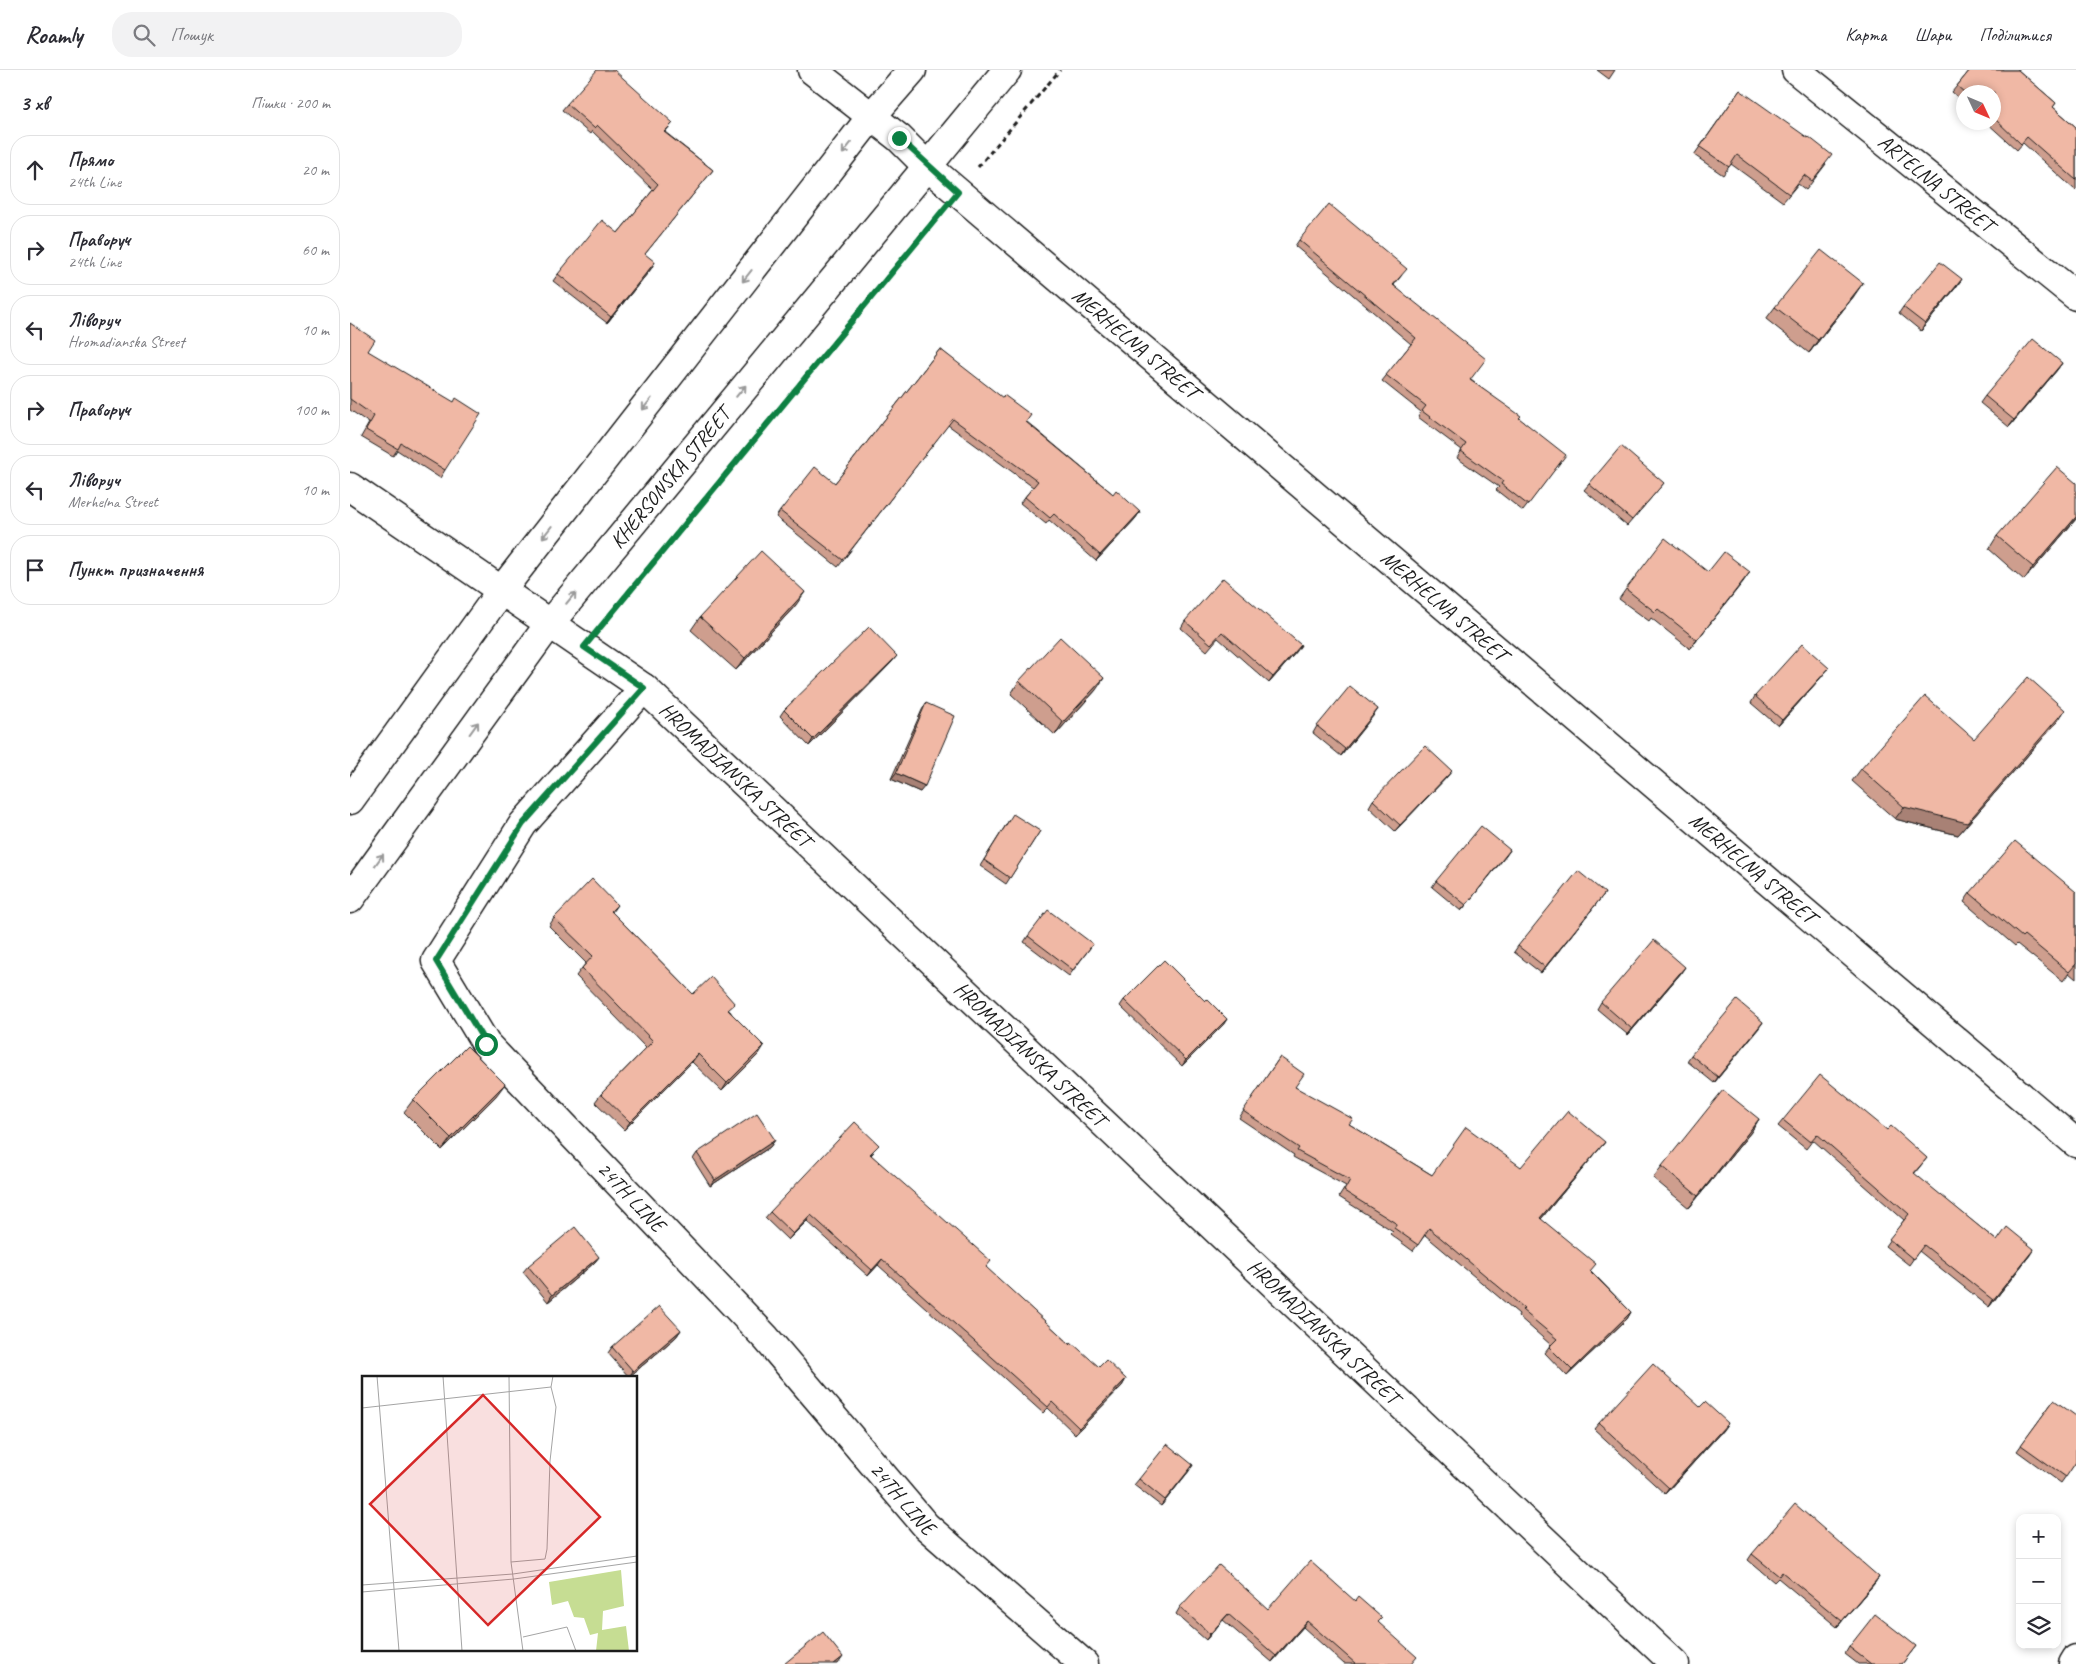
<!DOCTYPE html>
<html lang="uk">
<head>
<meta charset="utf-8">
<style>
  :root { --surface:#fff; --page:#f2f2f3; --text:#2b2b33; --muted:#7c7c81; --line:#e1e1e2 }
  body { margin:0; font-family:Caveat,sans-serif; background:var(--page); color:var(--text) }
  .controls { position:absolute; right:15px; bottom:15px; display:grid; overflow:hidden; border-radius:10px; box-shadow:0 2px 8px #0003 }
  .controls button { width:45px; height:45px; display:grid; place-items:center; padding:0; border:0; border-bottom:1px solid var(--line); background:var(--surface); color:var(--text); font:25px sans-serif }
  .compass { position:absolute; left:1606px; top:15px; width:45px; height:45px; border-radius:50%; background:var(--surface); box-shadow:0 2px 8px #0003; rotate:134deg }
  .stop { position:absolute; width:15px; height:15px; margin:-11px; border:4px solid #0b8043; border-radius:50%; background:#fff }
  .stop.end { background:#0b8043; border-color:#fff; box-shadow:0 1px 5px #0008 }
  .list { margin:0; padding:0; list-style:none }
  h2 { display:flex; justify-content:space-between; align-items:center; height:65px; margin:0; padding:0 20px; font-size:21px }
  h2 small { font-size:16px; font-weight:400; color:var(--muted) }
  .list li { display:grid; grid-template-columns:32px 1fr auto; gap:15px; align-items:center; box-sizing:border-box; height:70px; margin:0 10px 10px; padding:0 10px; border:1px solid var(--line); border-radius:20px }
  .list b { display:block; font-size:19px; white-space:nowrap }
  .list p { margin:0; font-size:16px; white-space:nowrap; color:var(--muted) }
  .list em { font-size:16px; font-style:normal; color:var(--muted) }
  .icon { flex:none; width:28px; height:28px; fill:none; stroke:currentColor; stroke-width:2; stroke-linecap:round; stroke-linejoin:round }
  .map { position:relative; flex:none; width:1726px; height:1594px; overflow:hidden }
  header { display:flex; align-items:center; gap:30px; box-sizing:border-box; height:70px; padding:0 25px; background:var(--surface); border-bottom:1px solid var(--line) }
  header strong { font-size:24px }
  nav { display:flex; gap:28px; margin-inline-start:auto; font-size:18px }
  .search { width:350px; height:45px; background:var(--page); display:flex; align-items:center; gap:12px; box-sizing:border-box; padding:0 18px; border-radius:20px; color:var(--muted); font-size:19px }
  main { display:flex }
  aside { flex:1; background:var(--surface) }
  .map>svg:first-child { display:block }
  .lines { fill:none; stroke-linecap:round; stroke-linejoin:round }
  .street-casing { stroke:#1c1c1c; stroke-width:31 }
  .secondary-casing { stroke:#1c1c1c; stroke-width:31 }
  .path { stroke:#1c1c1c; stroke-width:3; stroke-dasharray:5 4; stroke-linecap:butt }
  .street { stroke:#fff; stroke-width:28 }
  .secondary { stroke:#fff; stroke-width:28 }
  .wall { fill:#ce9e8e; stroke:#1c1c1c }
  .shaded-wall { fill:#a88174; stroke:#1c1c1c }
  .building { fill:#f0b8a5; stroke:#1c1c1c }
  .oneway { stroke:#999 }
  .route { stroke:#0b8043; stroke-width:6 }
  .labels { text-anchor:middle; stroke-width:4.5; stroke-linejoin:round; paint-order:stroke }
  .street-label { font-size:21px; fill:#1c1c1c; stroke:#fff }
  .inset-road { fill:none; stroke:#a4a4a4; stroke-width:1 }
  .view { fill:#d62828; fill-opacity:0.15; stroke:#d62828; stroke-width:2.5 }
  .inset-edge { fill:none; stroke:#1c1c1c; stroke-width:2.5 }
</style>
</head>
<body>
<header>
<strong>Roamly</strong>
<div class="search"><svg class="icon" aria-label="search" viewBox="0 0 24 24"><circle cx="10" cy="10" r="6"/><path d="M15 15l6 6"/></svg>Пошук</div>
<nav><a>Карта</a><a>Шари</a><a>Поділитися</a></nav>
</header>
<main>
<aside>
<h2>3 хв<small>Пішки · 200 m</small></h2>
<ul class="list">
<li><svg class="icon" aria-label="ahead" viewBox="0 0 24 24"><path d="M12 20V5M6 11l6-6 6 6"/></svg><div><b>Прямо</b><p>24th Line</p></div><em>20 m</em></li>
<li><svg class="icon" aria-label="right" viewBox="0 0 24 24"><path d="M7 20v-9h11M14 6l5 5-5 5"/></svg><div><b>Праворуч</b><p>24th Line</p></div><em>60 m</em></li>
<li><svg class="icon" aria-label="left" viewBox="0 0 24 24"><path d="M17 20v-9H6M10 6l-5 5 5 5"/></svg><div><b>Ліворуч</b><p>Hromadianska Street</p></div><em>10 m</em></li>
<li><svg class="icon" aria-label="right" viewBox="0 0 24 24"><path d="M7 20v-9h11M14 6l5 5-5 5"/></svg><div><b>Праворуч</b></div><em>100 m</em></li>
<li><svg class="icon" aria-label="left" viewBox="0 0 24 24"><path d="M17 20v-9H6M10 6l-5 5 5 5"/></svg><div><b>Ліворуч</b><p>Merhelna Street</p></div><em>10 m</em></li>
<li><svg class="icon" aria-label="arrive" viewBox="0 0 24 24"><path d="M6 21V4h12l-3 4 3 4H6"/></svg><div><b>Пункт призначення</b></div></li>
</ul>
</aside>
<div class="map">
<svg width="1726" height="1594" viewBox="0 0 1726 1594">
  <rect width="100%" height="100%" fill="#fff"/>
  <filter id="ink" filterUnits="userSpaceOnUse"><feTurbulence type="fractalNoise" baseFrequency=".02" numOctaves="2"/><feDisplacementMap in="SourceGraphic" scale="10" xChannelSelector="R" yChannelSelector="G"/><feConvolveMatrix kernelMatrix="1 2 1 2 8 2 1 2 1" color-interpolation-filters="sRGB"/></filter>
  <g filter="url(#ink)">
    <g class="lines">
      <!-- street casing -->
      <g class="street-casing">
        <g id="street">
          <path id="s1" d="M462,0L549,68L577,96L1726,1073"/>
          <path id="s2" d="M1446,0L1726,226"/>
          <path id="s3" d="M0,417L294,618L1325,1594"/>
          <path id="s4" d="M294,618L173,754L86,891L136,974L416,1268L576,1456L734,1594"/>
          <polyline points="1723,1594 1726,1589"/>
        </g>
      </g>
      <!-- secondary casing -->
      <g class="secondary-casing">
        <g id="secondary">
          <polyline points="0,730 151,521 521,47 562,0"/>
          <path id="s5" d="M0,829L200,553L657,0"/>
        </g>
      </g>
      <!-- path -->
      <g class="path">
        <polyline points="628,97 710,0"/>
        <polyline points="255,551 586,148"/>
      </g>
      <!-- street -->
      <use href="#street" class="street"/>
      <!-- secondary -->
      <use href="#secondary" class="secondary"/>
    </g>
    <!-- wall -->
    <g class="wall">
      <polygon points="1247,0 1265,0 1259,9"/>
      <polygon points="1620,0 1668,0 1706,33 1703,37 1726,57 1726,119 1725,120 1673,73 1667,80 1636,52 1644,52 1644,22 1614,22 1614,32 1602,22"/>
      <polygon points="1390,20 1476,94 1456,120 1448,114 1433,132 1381,94 1373,105 1344,85"/>
      <polygon points="217,34 323,53 315,62 363,100 295,184 301,199 257,253 203,211 208,204 268,163 303,120 242,61 240,64 212,40"/>
      <polygon points="949,170 1052,205 1044,215 1121,310 1169,348 1211,391 1173,441 1146,420 1149,417 1107,388 1112,380 1068,347 1071,342 1032,311 1061,274 945,176"/>
      <polygon points="1607,216 1571,261 1549,243 1553,237"/>
      <polygon points="1504,226 1459,283 1416,249 1425,237"/>
      <polygon points="0,253 95,400 90,408 47,380 43,386 11,367 19,353 0,340"/>
      <polygon points="590,279 763,424 790,442 785,449 746,491 699,450 696,454 670,433 683,417 598,355 488,497 426,447 430,441 485,413"/>
      <polygon points="1712,293 1707,300 1659,357 1630,333 1635,326"/>
      <polygon points="1314,413 1277,456 1234,420 1239,414"/>
      <polygon points="1726,449 1674,510 1639,479 1647,466"/>
      <polygon points="1358,502 1400,502 1340,579 1301,548 1299,551 1269,529 1276,519"/>
      <polygon points="446,535 386,600 341,560 350,547"/>
      <polygon points="835,551 947,581 919,613 868,568 857,581 831,558"/>
      <polygon points="542,592 459,676 430,646 434,640"/>
      <polygon points="1474,604 1428,656 1401,633 1405,626"/>
      <polygon points="669,611 746,620 705,665 661,624"/>
      <polygon points="576,633 570,722 541,709 572,640"/>
      <polygon points="1028,639 991,686 963,663 967,656"/>
      <polygon points="1715,640 1707,652 1608,765 1545,749 1502,711 1511,699 1624,669"/>
      <polygon points="1097,707 1045,761 1019,737 1023,730"/>
      <polygon points="659,750 690,761 656,814 630,796"/>
      <polygon points="1160,780 1111,841 1082,817 1086,811"/>
      <polygon points="1726,822 1726,909 1719,903 1713,911 1667,874 1665,876 1614,832 1620,823"/>
      <polygon points="1255,823 1191,903 1164,882 1168,876"/>
      <polygon points="267,835 262,842 343,924 380,941 409,984 372,1021 342,992 274,1060 245,1032 251,1024 296,978 226,906 232,898 236,893 199,856 204,848"/>
      <polygon points="678,866 743,874 719,906 674,872"/>
      <polygon points="1331,903 1278,965 1247,939 1251,932"/>
      <polygon points="774,930 855,931 877,949 873,955 832,996 770,936"/>
      <polygon points="1413,952 1364,1013 1337,991 1341,985"/>
      <polygon points="930,987 945,1017 999,1054 1082,1105 1171,1097 1255,1072 1191,1149 1241,1201 1281,1242 1277,1249 1217,1306 1195,1283 1201,1275 1168,1246 1169,1244 1075,1165 1063,1181 1040,1164 1043,1161 989,1127 996,1116 943,1087 944,1085 889,1048"/>
      <polygon points="146,1026 92,1080 54,1042 63,1030"/>
      <polygon points="1409,1049 1401,1062 1339,1138 1303,1108 1312,1096"/>
      <polygon points="1433,1050 1537,1060 1577,1088 1564,1104 1647,1171 1680,1185 1639,1237 1569,1181 1559,1195 1535,1176 1554,1150 1463,1070 1456,1079 1428,1056"/>
      <polygon points="425,1070 420,1077 360,1116 343,1089 347,1083"/>
      <polygon points="524,1082 521,1085 636,1198 720,1274 749,1297 776,1309 772,1316 725,1364 698,1338 693,1343 528,1195 518,1206 457,1151 438,1170 415,1148 420,1142"/>
      <polygon points="249,1187 244,1193 198,1232 173,1202 178,1196"/>
      <polygon points="331,1260 326,1267 279,1307 258,1283 262,1277"/>
      <polygon points="1704,1330 1726,1392 1711,1413 1667,1381"/>
      <polygon points="1249,1353 1373,1360 1315,1424 1244,1359"/>
      <polygon points="839,1401 811,1436 784,1415 789,1409"/>
      <polygon points="1402,1484 1529,1507 1524,1514 1487,1557 1428,1508 1424,1512 1398,1490"/>
      <polygon points="830,1537 1029,1553 1062,1594 994,1594 953,1557 922,1592 873,1550 856,1570 826,1544"/>
      <polygon points="1566,1576 1552,1594 1508,1594 1495,1584 1499,1577"/>
    </g>
    <!-- shaded-wall -->
    <g class="shaded-wall">
      <polygon points="305,192 301,199 257,253 261,247"/>
      <polygon points="1612,209 1607,216 1571,261 1575,254"/>
      <polygon points="1513,213 1504,226 1459,283 1468,270"/>
      <polygon points="1712,293 1707,300 1659,357 1664,350"/>
      <polygon points="790,442 785,449 746,491 750,485"/>
      <polygon points="1726,447 1726,449 1674,510 1683,497"/>
      <polygon points="1400,502 1393,512 1340,579 1347,570"/>
      <polygon points="455,522 446,535 386,600 395,588"/>
      <polygon points="951,575 947,581 919,613 923,607"/>
      <polygon points="547,586 542,592 459,676 463,669"/>
      <polygon points="1479,598 1474,604 1428,656 1432,650"/>
      <polygon points="754,608 746,620 705,665 713,652"/>
      <polygon points="1028,639 1024,645 991,686 995,679"/>
      <polygon points="1715,640 1707,652 1608,765 1545,749 1554,737"/>
      <polygon points="1102,701 1097,707 1045,761 1050,755"/>
      <polygon points="546,703 575,716 570,722 541,709"/>
      <polygon points="1160,780 1156,786 1111,841 1116,835"/>
      <polygon points="1255,823 1250,829 1191,903 1195,897"/>
      <polygon points="1335,897 1331,903 1278,965 1282,959"/>
      <polygon points="877,949 873,955 832,996 836,990"/>
      <polygon points="1413,952 1409,958 1364,1013 1368,1007"/>
      <polygon points="414,976 409,984 372,1021 377,1013"/>
      <polygon points="348,984 342,992 274,1060 280,1052"/>
      <polygon points="155,1014 146,1026 92,1080 101,1068"/>
      <polygon points="1409,1049 1401,1062 1339,1138 1348,1126"/>
      <polygon points="425,1070 420,1077 360,1116 365,1110"/>
      <polygon points="1255,1072 1250,1078 1186,1155 1190,1148"/>
      <polygon points="461,1145 457,1151 438,1170 443,1164"/>
      <polygon points="1684,1179 1680,1185 1639,1237 1643,1230"/>
      <polygon points="249,1187 244,1193 198,1232 202,1225"/>
      <polygon points="532,1189 528,1195 518,1206 522,1200"/>
      <polygon points="1281,1242 1277,1249 1217,1306 1222,1300"/>
      <polygon points="331,1260 326,1267 279,1307 283,1301"/>
      <polygon points="776,1309 772,1316 725,1364 729,1358"/>
      <polygon points="1378,1353 1373,1360 1315,1424 1319,1418"/>
      <polygon points="843,1395 839,1401 811,1436 815,1430"/>
      <polygon points="1529,1507 1524,1514 1487,1557 1492,1551"/>
      <polygon points="878,1544 873,1550 856,1570 860,1564"/>
      <polygon points="957,1551 953,1557 922,1592 926,1586"/>
      <polygon points="493,1587 488,1594 484,1594"/>
    </g>
    <!-- building -->
    <g class="building">
      <polygon points="247,0 264,0 323,53 314,62 363,100 295,184 305,192 261,247 208,204 252,150 268,163 308,114 247,55 244,58 217,34"/>
      <polygon points="1620,0 1668,0 1706,33 1703,37 1726,57 1726,110 1677,67 1671,74 1644,48 1644,22 1614,22 1607,16"/>
      <polygon points="1390,20 1458,68 1459,67 1482,85 1462,111 1454,105 1439,124 1387,85 1379,97 1350,77"/>
      <polygon points="979,134 1057,199 1043,215 1136,289 1120,310 1171,346 1169,348 1216,385 1178,435 1151,414 1153,411 1111,381 1116,374 1072,341 1076,336 1036,305 1066,268 949,170"/>
      <polygon points="1471,180 1513,213 1468,270 1425,237"/>
      <polygon points="1590,192 1612,209 1575,254 1553,237"/>
      <polygon points="0,253 25,270 18,281 104,332 106,328 131,344 95,400 51,373 48,379 16,360 24,346 0,329"/>
      <polygon points="1683,269 1712,293 1664,350 1635,326"/>
      <polygon points="590,279 653,328 654,325 681,345 676,352 763,424 766,420 790,442 750,485 704,444 700,448 675,427 688,411 603,349 493,490 430,441 465,397 485,413"/>
      <polygon points="1271,376 1314,413 1282,450 1239,414"/>
      <polygon points="1707,397 1726,413 1726,447 1683,497 1647,466"/>
      <polygon points="1315,468 1358,502 1374,482 1400,502 1347,570 1308,539 1305,542 1276,519"/>
      <polygon points="411,481 455,522 395,588 350,547"/>
      <polygon points="873,508 951,575 923,607 872,562 861,574 835,551"/>
      <polygon points="519,557 547,586 463,669 434,640"/>
      <polygon points="710,567 754,608 713,652 669,611"/>
      <polygon points="1452,574 1479,598 1432,650 1405,626"/>
      <polygon points="1678,607 1715,640 1617,753 1554,737 1511,699 1575,626 1624,669"/>
      <polygon points="1000,616 1028,639 995,679 967,656"/>
      <polygon points="576,633 605,646 575,716 546,703"/>
      <polygon points="1075,676 1102,701 1050,755 1023,730"/>
      <polygon points="663,744 690,761 660,808 634,790"/>
      <polygon points="1131,756 1160,780 1116,835 1086,811"/>
      <polygon points="1665,771 1726,822 1726,894 1719,902 1674,865 1672,867 1620,823"/>
      <polygon points="1228,801 1255,823 1195,897 1168,876"/>
      <polygon points="242,809 267,835 261,841 343,924 361,907 385,934 378,940 414,976 377,1013 348,984 280,1052 251,1024 303,971 232,898 243,886 204,848"/>
      <polygon points="698,840 743,874 723,900 678,866"/>
      <polygon points="1304,870 1335,897 1282,959 1251,932"/>
      <polygon points="814,890 855,931 857,929 877,949 836,990 774,930"/>
      <polygon points="1387,930 1413,952 1368,1007 1341,985"/>
      <polygon points="117,976 155,1014 101,1068 63,1030"/>
      <polygon points="930,987 954,1004 945,1017 1003,1049 999,1054 1082,1105 1116,1057 1171,1097 1218,1041 1255,1072 1190,1148 1246,1194 1240,1201 1281,1242 1222,1300 1199,1277 1207,1269 1172,1240 1174,1238 1079,1158 1068,1175 1044,1158 1047,1154 994,1121 1000,1110 947,1081 949,1078 893,1041"/>
      <polygon points="1470,1005 1537,1060 1541,1056 1577,1088 1564,1103 1647,1171 1657,1157 1684,1179 1643,1230 1574,1175 1563,1189 1539,1169 1559,1144 1467,1064 1460,1072 1433,1050"/>
      <polygon points="1373,1020 1409,1049 1348,1126 1312,1096"/>
      <polygon points="407,1043 425,1070 365,1110 347,1083"/>
      <polygon points="505,1052 529,1075 520,1084 641,1191 636,1197 720,1274 721,1272 749,1297 756,1290 776,1309 729,1358 702,1332 698,1337 532,1189 522,1200 461,1145 443,1164 420,1142"/>
      <polygon points="225,1157 249,1187 202,1225 178,1196"/>
      <polygon points="309,1236 331,1260 283,1301 262,1277"/>
      <polygon points="1303,1294 1350,1337 1355,1332 1378,1353 1319,1418 1249,1353"/>
      <polygon points="1704,1330 1726,1346 1726,1392 1716,1407 1671,1375"/>
      <polygon points="817,1374 843,1395 815,1430 789,1409"/>
      <polygon points="1445,1434 1529,1507 1492,1551 1432,1502 1429,1506 1402,1484"/>
      <polygon points="960,1491 1005,1531 1008,1527 1032,1548 1028,1552 1067,1587 1061,1594 1006,1594 957,1551 926,1586 878,1544 860,1564 830,1537 869,1495 918,1539"/>
      <polygon points="1525,1544 1566,1576 1552,1594 1521,1594 1499,1577"/>
      <polygon points="473,1562 493,1587 484,1594 434,1594"/>
    </g>
    <!-- one-way arrows -->
    <defs><path id="oneway-shaft" d="M-6 0H5M1.5-3L5.5 0L1.5 3" fill="none" stroke-width="1.6" stroke-linecap="round" stroke-linejoin="round" transform="scale(1.25)"/></defs>
    <g class="oneway">
      <use href="#oneway-shaft" transform="translate(497 78) rotate(128)"/>
      <use href="#oneway-shaft" transform="translate(397 206) rotate(128)"/>
      <use href="#oneway-shaft" transform="translate(391 321) rotate(-50)"/>
      <use href="#oneway-shaft" transform="translate(297 334) rotate(128)"/>
      <use href="#oneway-shaft" transform="translate(197 462) rotate(128)"/>
      <use href="#oneway-shaft" transform="translate(221 528) rotate(-50)"/>
      <use href="#oneway-shaft" transform="translate(124 658) rotate(-54)"/>
      <use href="#oneway-shaft" transform="translate(29 790) rotate(-54)"/>
    </g>
  </g>
  <g class="lines" filter="url(#ink)">
    <!-- route -->
    <polyline class="route" points="136,974 86,891 173,754 294,618 234,577 608,122 549,68"/>
  </g>
  <g class="labels">
    <!-- street labels -->
    <g class="street-label">
      <text dy="7" stroke="none"><textPath href="#s2" startOffset="180">ARTELNA STREET</textPath></text>
      <text dy="7" stroke="none"><textPath href="#s1" startOffset="424">MERHELNA STREET</textPath></text>
      <text dy="7" stroke="none"><textPath href="#s5" startOffset="529">KHERSONSKA STREET</textPath></text>
      <text dy="7" stroke="none"><textPath href="#s1" startOffset="829">MERHELNA STREET</textPath></text>
      <text dy="7" stroke="none"><textPath href="#s3" startOffset="482">HROMADIANSKA STREET</textPath></text>
      <text dy="7" stroke="none"><textPath href="#s1" startOffset="1234">MERHELNA STREET</textPath></text>
      <text dy="7" stroke="none"><textPath href="#s3" startOffset="888">HROMADIANSKA STREET</textPath></text>
      <text dy="7" stroke="none"><textPath href="#s4" startOffset="652">24TH LINE</textPath></text>
      <text dy="7" stroke="none"><textPath href="#s3" startOffset="1292">HROMADIANSKA STREET</textPath></text>
      <text dy="7" stroke="none"><textPath href="#s4" startOffset="1058">24TH LINE</textPath></text>
    </g>
  </g>
  <!-- overview -->
  <g transform="translate(12 1306)">
    <rect width="275" height="275" fill="#fff"/>
    <path d="M259,194L262,230L241,235L240,254L264,250L267,275H234L236,257L228,259L222,242L212,241L206,225L190,229L187,206Z" fill="#c6dd93"/>
    <path class="inset-road" d="M15,0L37,275M81,0L100,275M147,0L149,186L161,275M0,32L189,11M149,186L183,183L185,173L188,85L194,31L189,11L191,0M0,209L151,198L275,180M0,216L152,203L275,186M161,261L205,251L214,275"/>
    <path class="view" d="M121,19L238,141L126,249L8,128Z"/>
    <rect width="275" height="275" class="inset-edge"/>
  </g>
</svg>
<div class="controls">
<button>+</button>
<button>−</button>
<button><svg class="icon" aria-label="layers" viewBox="0 0 24 24"><path d="M12 4l9 5-9 5-9-5zM3 14l9 5 9-5"/></svg></button>
</div>
<svg class="compass" viewBox="-18 -18 36 36"><path d="M0-13l5 13h-10z" fill="#e53935"/><path d="M0 13l5-13h-10z" fill="#7c7c81"/></svg>
<div class="stop" style="left:136px;top:974px"></div>
<div class="stop end" style="left:549px;top:68px"></div>
</div>
</main>
</body>
</html>
